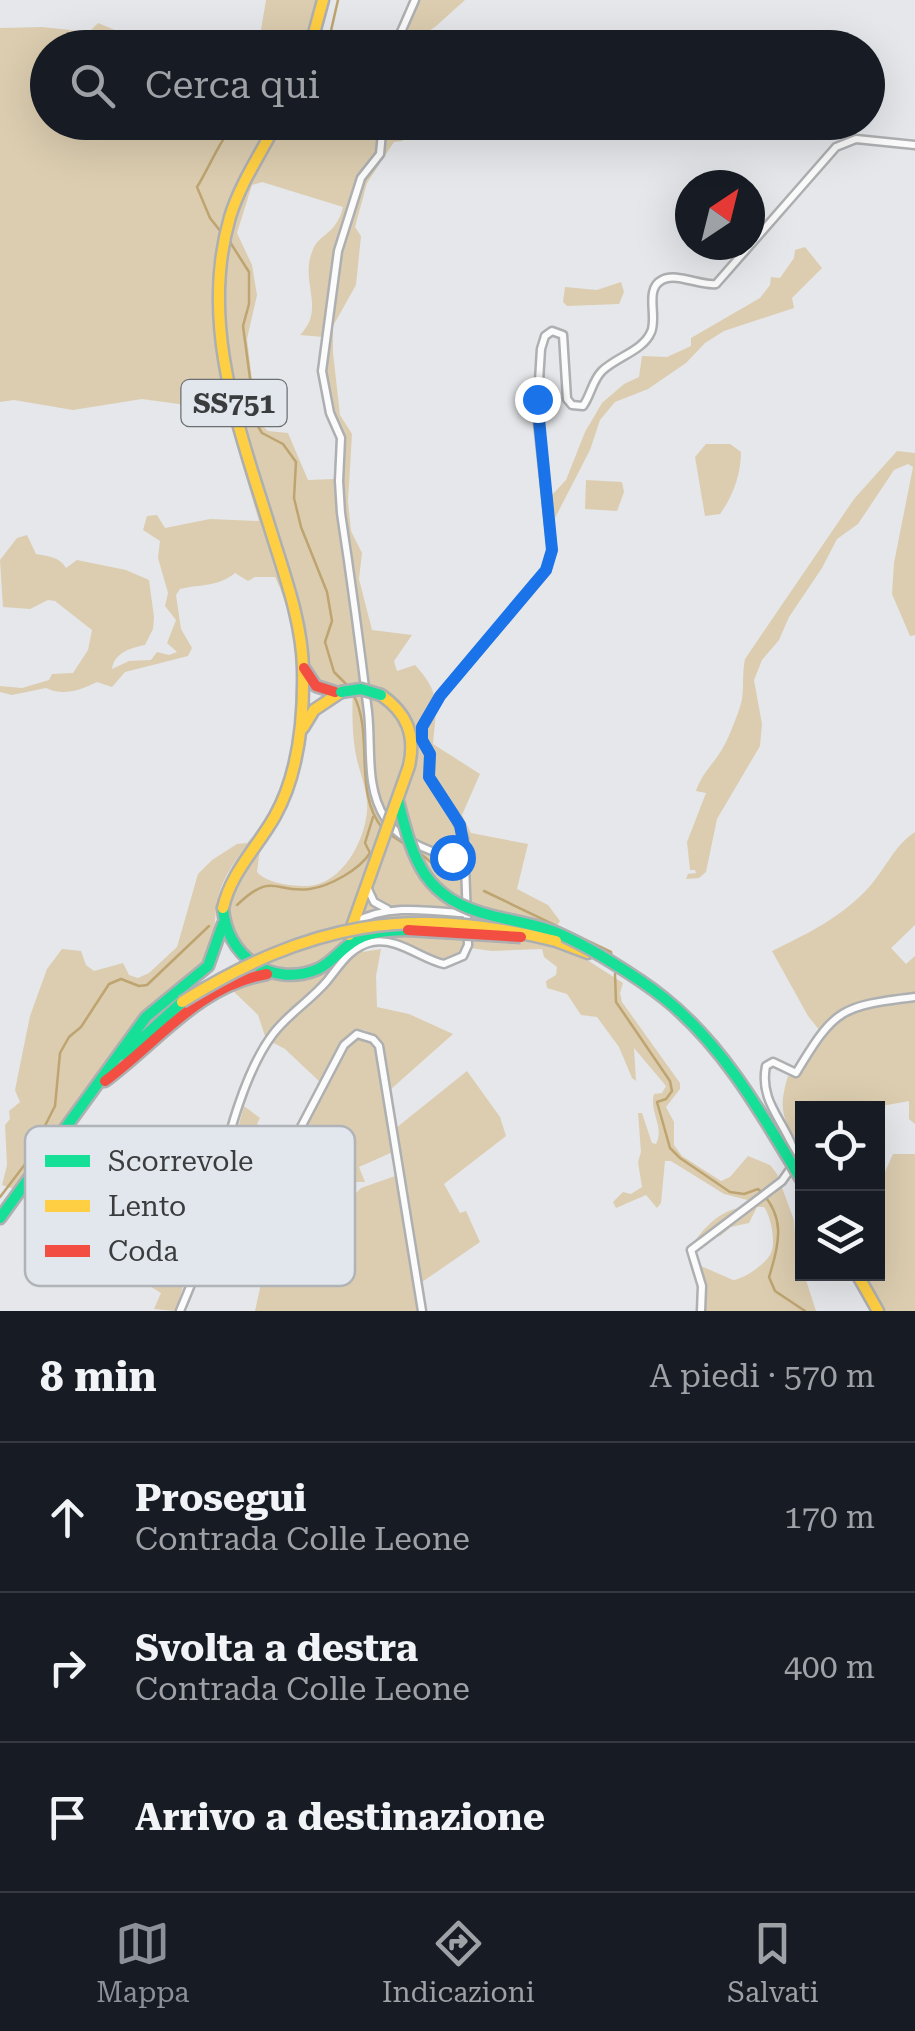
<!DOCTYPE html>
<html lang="it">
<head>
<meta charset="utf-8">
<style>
  :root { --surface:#171b24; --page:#242831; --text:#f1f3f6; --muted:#9ea1a6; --line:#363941; --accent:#8c9099 }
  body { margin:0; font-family:"Roboto Serif",serif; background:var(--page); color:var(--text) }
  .controls { position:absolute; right:30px; bottom:30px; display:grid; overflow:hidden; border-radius:0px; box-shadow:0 10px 40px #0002 }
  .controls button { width:90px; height:90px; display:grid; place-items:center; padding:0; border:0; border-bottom:2px solid var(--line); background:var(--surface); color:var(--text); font:50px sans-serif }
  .compass { position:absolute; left:675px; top:170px; width:90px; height:90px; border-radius:50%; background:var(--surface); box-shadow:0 10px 40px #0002; rotate:35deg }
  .stop { position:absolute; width:30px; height:30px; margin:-22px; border:8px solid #1a73e8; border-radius:50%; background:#fff }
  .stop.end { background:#1a73e8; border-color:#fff; box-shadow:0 2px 10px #0008 }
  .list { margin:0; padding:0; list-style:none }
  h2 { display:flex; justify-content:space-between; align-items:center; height:130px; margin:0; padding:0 40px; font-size:42px }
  h2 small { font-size:32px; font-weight:400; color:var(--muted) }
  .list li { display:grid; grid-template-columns:65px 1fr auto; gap:30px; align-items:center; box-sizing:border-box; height:150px; padding:0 40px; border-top:2px solid var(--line) }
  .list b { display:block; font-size:38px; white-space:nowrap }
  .list p { margin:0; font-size:32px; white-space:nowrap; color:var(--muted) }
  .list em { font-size:32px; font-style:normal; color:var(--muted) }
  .icon { flex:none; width:55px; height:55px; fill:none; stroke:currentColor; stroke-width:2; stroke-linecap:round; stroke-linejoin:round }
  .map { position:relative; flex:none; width:915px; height:1311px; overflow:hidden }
  .search { position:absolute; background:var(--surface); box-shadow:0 10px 40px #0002; left:30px; right:30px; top:30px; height:110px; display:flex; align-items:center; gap:25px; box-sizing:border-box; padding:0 35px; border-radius:55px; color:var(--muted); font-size:38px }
  .sheet { height:580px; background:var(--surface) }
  nav { display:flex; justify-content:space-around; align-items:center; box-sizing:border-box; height:140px; border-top:2px solid var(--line); background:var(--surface); font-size:28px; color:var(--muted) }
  nav a { display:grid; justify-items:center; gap:5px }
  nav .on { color:var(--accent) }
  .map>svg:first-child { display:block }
  .green { fill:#dccdb0; fill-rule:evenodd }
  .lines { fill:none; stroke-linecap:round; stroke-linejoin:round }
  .stream { stroke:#bda470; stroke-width:2.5 }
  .street-casing { stroke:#adafb1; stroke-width:11 }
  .fast-casing { stroke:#adafb1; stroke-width:15 }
  .slow-casing { stroke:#adafb1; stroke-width:15 }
  .jam-casing { stroke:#adafb1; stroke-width:15 }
  .street { stroke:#fbfbfc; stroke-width:6 }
  .fast { stroke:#16e098; stroke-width:10 }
  .slow { stroke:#ffcf43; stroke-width:10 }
  .jam { stroke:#f24e42; stroke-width:10 }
  .fast-bridge-casing { stroke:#adafb1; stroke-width:15; stroke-linecap:butt }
  .slow-bridge-casing { stroke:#adafb1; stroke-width:15; stroke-linecap:butt }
  .jam-bridge-casing { stroke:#adafb1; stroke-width:15; stroke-linecap:butt }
  .fast-bridge { stroke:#16e098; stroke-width:10 }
  .slow-bridge { stroke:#ffcf43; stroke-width:10 }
  .jam-bridge { stroke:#f24e42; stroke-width:10 }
  .route { stroke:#1a73e8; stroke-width:12 }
  .labels { text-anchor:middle; stroke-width:8; stroke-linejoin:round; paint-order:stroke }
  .shield { fill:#e2e7ed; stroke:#6c6f72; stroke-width:2.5 }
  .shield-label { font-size:28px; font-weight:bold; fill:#3a3c3e }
  .key { fill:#e2e7ed; stroke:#b0b4b8; stroke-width:2.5 }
  .key-label { font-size:28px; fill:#3a3c3e }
</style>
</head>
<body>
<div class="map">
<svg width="915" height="1311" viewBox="0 0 915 1311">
  <rect width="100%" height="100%" fill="#e5e7ea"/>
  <!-- green -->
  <g class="green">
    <polygon points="266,0 319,0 311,32 302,47 258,48"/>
    <polygon points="411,0 465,0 435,27 407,45 395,35"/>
    <path d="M98,23L156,47L48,48V122L273,123L236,191L235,217L282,123H426L402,141L394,142L367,183L355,227L361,236L356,285L333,326V353L340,415L352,434L348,501L351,531L362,553L359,579L372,630L412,635L394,661L397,671L415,665C442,694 436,707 433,744L480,774L462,815L471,833L528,844L517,889L548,905L560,921L545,945L584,958L623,983L620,993L622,1002L680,1083V1089L666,1107L674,1122V1145L682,1156L721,1181L730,1177L748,1156L770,1165L777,1174L794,1220L796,1249L816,1311H705L703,1283L698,1268L701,1266L733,1280C744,1279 766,1264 771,1253C776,1243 771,1216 764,1207H757L749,1223L731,1227L720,1236L695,1241C708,1223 726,1206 749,1208L755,1202L724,1194L671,1161H665L661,1203L657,1208L646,1195L616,1208L613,1202L623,1192L631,1194L642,1187L638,1162L641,1152L638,1113H642L652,1143L656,1144C665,1127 649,1113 654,1094L662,1093L666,1086L634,1048L636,1081L632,1078L619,1047L597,1017L581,1015L567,994L547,988L546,981L556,975L557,967L544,957L542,949L492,951L463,947L457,954L445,959C411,953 393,920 362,952L381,949L376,976L377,1007L409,1014L453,1034L390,1090C388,1071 376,1005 344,1039C333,1051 328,1069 321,1083L285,1049L266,1039L258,1015L230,988L261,978L309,976L352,938L351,922C348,929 346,938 342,944C308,997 215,964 226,900C227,894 234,886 237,880C244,869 249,858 260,849L257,872C268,884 292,886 308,886C342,884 364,842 367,812C369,791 358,770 355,750C352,730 352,707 353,687C345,688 336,691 328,688C302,680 303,616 294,591L287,594C301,658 308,744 276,805C261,834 232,857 221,888C213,910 216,933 212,956L142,1014L14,1189L2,1185L7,1165L5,1125L10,1119L9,1111L20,1102L15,1090L30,1016L47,969L62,949L81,951L86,965L94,971L123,963L129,975L138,978L149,973L177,947L198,874L212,860L237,844L247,843C304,781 312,652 275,577H255L248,581L235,573C218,587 200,584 180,589L176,595L181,629L192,648L188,656L125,672L112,687L97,682C79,691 62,696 46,688L12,695L0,692V686L22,688L49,680L52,674L73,673L88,650L92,630L55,601L48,600L30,609L3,607L0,560L17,538L27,535L36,554C48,556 60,557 66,568L77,560L126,570L149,580L154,617L153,629L145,645C130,648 114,653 112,669L129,661L151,660L157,652L169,655L177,652L167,643L176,620L165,606L168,593L158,558L160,541L143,530L147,516L157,515L165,528L210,519L259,521L225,406L186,405L142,399L73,410L14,400L0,402V28L42,27L89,32ZM262,182L343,207C336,236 318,233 312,252C300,282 326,309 300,335L323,337L317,372L326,416L336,435L334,479L308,480L288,433L268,431L257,421L247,339L257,295L252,265L237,233L252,185ZM216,258L228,367L280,543C248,450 203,358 216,258Z"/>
    <polygon points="805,247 822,268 792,298 794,308 724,331 705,343 686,363 648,389 615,402 600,420 590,450 555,518 551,496 566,480 585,432 602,403 624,384 639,377 642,356 667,357 691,346 691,338 760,298 770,285 771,277 780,278 794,258 795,250"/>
    <polygon points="621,282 624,292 619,304 567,306 563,302 565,287 597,290"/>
    <path d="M706,444H730L741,452C741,474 733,496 720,514L705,516L695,457Z"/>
    <path d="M897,451L915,453V635L910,636L892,594L894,563L913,467L908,464L894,470L858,524L837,539L822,568L789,617L779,640L762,660L754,680L762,724L760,746L717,819L706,872L699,878L686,879L688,874L696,873L695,870H690L687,842L706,793L696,791C702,772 716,762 725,744C729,737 741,707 742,699C744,686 742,673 745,659L854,499Z"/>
    <polygon points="586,480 622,482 624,492 617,511 585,509"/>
    <path d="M915,832V925L891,948L906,964L915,956V1124L909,1119V1101L871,1108H802V1152C784,1121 777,1112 788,1076L798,1077L824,1036L808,1016L772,951C809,933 842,917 870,886C885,869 895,845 915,832Z"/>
    <polygon points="356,1038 371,1041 378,1054 395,1151 359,1167 365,1182 355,1182 353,1191 356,1193 361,1188 398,1175 417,1311 255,1311 262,1279 216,1264 203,1282 199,1282 214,1253 204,1251 244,1106 260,1118 257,1124 276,1143 293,1144 322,1098 349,1045"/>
    <polygon points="467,1071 500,1117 506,1136 444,1184 460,1213 466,1211 480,1242 422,1282 396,1128"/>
    <polygon points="893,1154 915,1154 915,1311 886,1311 863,1274 878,1274 878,1173 884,1174"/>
    <polygon points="95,1156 135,1182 149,1164 208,1198 176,1311 154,1309 161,1293 113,1263 134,1232 73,1190"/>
  </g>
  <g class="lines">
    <!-- stream -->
    <g class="stream">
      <polyline points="332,48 330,35 338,0"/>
      <path d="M221,232L210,218L197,187C209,168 221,137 237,122"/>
      <polyline points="230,242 249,272 249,304 243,326 256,423 262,433 283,444 296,462 294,498 301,527 327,592 332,621 325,642 334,672 349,687"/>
      <path d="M353,694C375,734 352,792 383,829"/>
      <polyline points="389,834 403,843"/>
      <polyline points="415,849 450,878"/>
      <polyline points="484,891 611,952 612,961"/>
      <path d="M237,905C274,870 274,894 310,889C330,886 359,870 370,853L365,843L373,817"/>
      <path d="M615,974L616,1002L670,1081L672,1091L666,1099L657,1102L670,1148L680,1158L730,1192L744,1194L758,1189C786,1215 780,1243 769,1277L775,1291L805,1311"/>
      <polyline points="0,1197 26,1163 55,1106 60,1053 69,1037 81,1027 109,984 121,979 139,986 147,985 209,926"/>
    </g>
    <!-- street casing -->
    <g class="street-casing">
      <g id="street">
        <polyline points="394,48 415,0"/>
        <path d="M383,122L380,154L361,178L338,251L322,371L330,413L341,438L339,481L341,513C351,579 360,646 368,712C372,747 365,787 385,818C400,842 438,856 465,859"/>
        <polyline points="367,887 374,902 387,909"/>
        <path d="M354,923C387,903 432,911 469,914"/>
        <path d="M199,1265L200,1243C219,1182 235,1084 273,1034C288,1014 311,1000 327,981C340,965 350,947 372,942C398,937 421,959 444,964L463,956L468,945L464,838L454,814L429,777L430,754L422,740V727L440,696L546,571L552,550L537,413L541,349L545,336L552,331L563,335L567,399L572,405L583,406C591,395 592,381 602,371C616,357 643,351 651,332C658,317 644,289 662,280C676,272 700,286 716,284L836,147L856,139L915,145"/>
        <polyline points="180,1311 199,1265 212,1252 256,1185 300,1129 344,1045 357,1034 373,1039 379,1046 422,1311"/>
        <path d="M701,1311L702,1286L691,1250L782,1181L796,1161C791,1125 758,1106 766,1066L773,1062L796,1073C835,1008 841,1006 915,997"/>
      </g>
    </g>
    <!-- fast casing -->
    <g class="fast-casing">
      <g id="fast">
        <path d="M223,908C226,955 271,989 318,969C335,961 344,944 362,937C376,931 392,930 408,930"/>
        <polyline points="124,1055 182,1002"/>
        <polyline points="0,1218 146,1017 208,966 223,924"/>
      </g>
    </g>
    <!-- slow casing -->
    <g class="slow-casing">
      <g id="slow">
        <polyline points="310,48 323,0"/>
        <path d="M381,695C407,713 416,735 409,766"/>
        <polyline points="303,728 314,710 341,692"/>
        <path d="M223,908C231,872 257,848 275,816C299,773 304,717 303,669C302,621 284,574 270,528C239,428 199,323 230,217C240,184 261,153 277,122"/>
        <polyline points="349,935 370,876"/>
        <polyline points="556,941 588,953"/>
        <polyline points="857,1274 878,1311"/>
      </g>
    </g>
    <!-- jam casing -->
    <g class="jam-casing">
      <g id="jam">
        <polyline points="304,668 316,686 335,692"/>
        <path d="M105,1081C159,1041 198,986 267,974"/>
      </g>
    </g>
    <!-- street -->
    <use href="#street" class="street"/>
    <!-- fast -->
    <use href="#fast" class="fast"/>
    <!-- slow -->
    <use href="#slow" class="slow"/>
    <!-- jam -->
    <use href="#jam" class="jam"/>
    <!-- fast-bridge casing -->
    <g class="fast-bridge-casing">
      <g id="fast-bridge">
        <polyline points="341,692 361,689 381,695"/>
        <path d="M398,801C414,863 424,899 493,916C513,921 533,924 552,931C582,942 639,978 664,998C724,1046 763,1116 802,1181"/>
      </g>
    </g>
    <!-- slow-bridge casing -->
    <g class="slow-bridge-casing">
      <g id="slow-bridge">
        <polyline points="370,876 409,766"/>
        <path d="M182,1002C309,923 410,904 556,941"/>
      </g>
    </g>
    <!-- jam-bridge casing -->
    <g class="jam-bridge-casing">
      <polyline id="jam-bridge" points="408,930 521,937"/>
    </g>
    <!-- fast-bridge -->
    <use href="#fast-bridge" class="fast-bridge"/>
    <!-- slow-bridge -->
    <use href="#slow-bridge" class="slow-bridge"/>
    <!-- jam-bridge -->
    <use href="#jam-bridge" class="jam-bridge"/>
  </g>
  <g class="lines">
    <!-- route -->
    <polyline class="route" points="452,857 466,859 460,825 429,777 430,754 422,740 422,727 440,696 546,570 552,550 537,399"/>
  </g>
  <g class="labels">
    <!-- shield labels -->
    <rect class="shield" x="181.5" y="380" width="105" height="46" rx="8"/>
    <g class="shield-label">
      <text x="234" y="413">SS751</text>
    </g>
  </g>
  <!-- legend -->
  <rect x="25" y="1126" width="330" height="160" rx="15" class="key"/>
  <rect x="45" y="1155" width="45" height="12" fill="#16e098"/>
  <rect x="45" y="1200" width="45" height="12" fill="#ffcf43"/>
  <rect x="45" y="1245" width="45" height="12" fill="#f24e42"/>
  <g class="key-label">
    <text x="108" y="1171">Scorrevole</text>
    <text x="108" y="1216">Lento</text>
    <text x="108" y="1261">Coda</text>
  </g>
</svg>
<div class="controls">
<button><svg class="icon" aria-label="locate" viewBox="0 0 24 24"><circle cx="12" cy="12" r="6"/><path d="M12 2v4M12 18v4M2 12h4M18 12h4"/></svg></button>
<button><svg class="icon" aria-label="layers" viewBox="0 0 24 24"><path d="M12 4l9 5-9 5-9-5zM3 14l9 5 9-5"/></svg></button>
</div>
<svg class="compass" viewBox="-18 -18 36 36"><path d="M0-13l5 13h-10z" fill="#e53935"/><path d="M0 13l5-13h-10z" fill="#9ea1a6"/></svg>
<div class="stop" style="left:452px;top:857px"></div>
<div class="stop end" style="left:537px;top:399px"></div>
<div class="search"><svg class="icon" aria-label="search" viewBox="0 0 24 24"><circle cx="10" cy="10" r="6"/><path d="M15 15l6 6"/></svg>Cerca qui</div>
</div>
<section class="sheet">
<h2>8 min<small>A piedi · 570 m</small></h2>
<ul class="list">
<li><svg class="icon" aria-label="ahead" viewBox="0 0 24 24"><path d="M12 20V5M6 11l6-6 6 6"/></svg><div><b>Prosegui</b><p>Contrada Colle Leone</p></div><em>170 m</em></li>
<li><svg class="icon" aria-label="right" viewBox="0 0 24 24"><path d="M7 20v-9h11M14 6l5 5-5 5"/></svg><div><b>Svolta a destra</b><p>Contrada Colle Leone</p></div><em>400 m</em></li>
<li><svg class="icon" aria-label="arrive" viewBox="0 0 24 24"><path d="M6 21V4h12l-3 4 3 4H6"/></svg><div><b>Arrivo a destinazione</b></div></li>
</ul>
</section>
<nav>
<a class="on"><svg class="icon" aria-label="map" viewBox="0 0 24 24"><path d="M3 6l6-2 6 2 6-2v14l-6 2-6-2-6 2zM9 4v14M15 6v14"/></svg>Mappa</a>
<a><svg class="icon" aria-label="directions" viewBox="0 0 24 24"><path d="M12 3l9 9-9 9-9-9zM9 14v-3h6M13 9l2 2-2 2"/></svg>Indicazioni</a>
<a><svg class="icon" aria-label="saved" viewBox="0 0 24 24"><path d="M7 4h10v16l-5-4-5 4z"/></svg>Salvati</a>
</nav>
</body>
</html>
